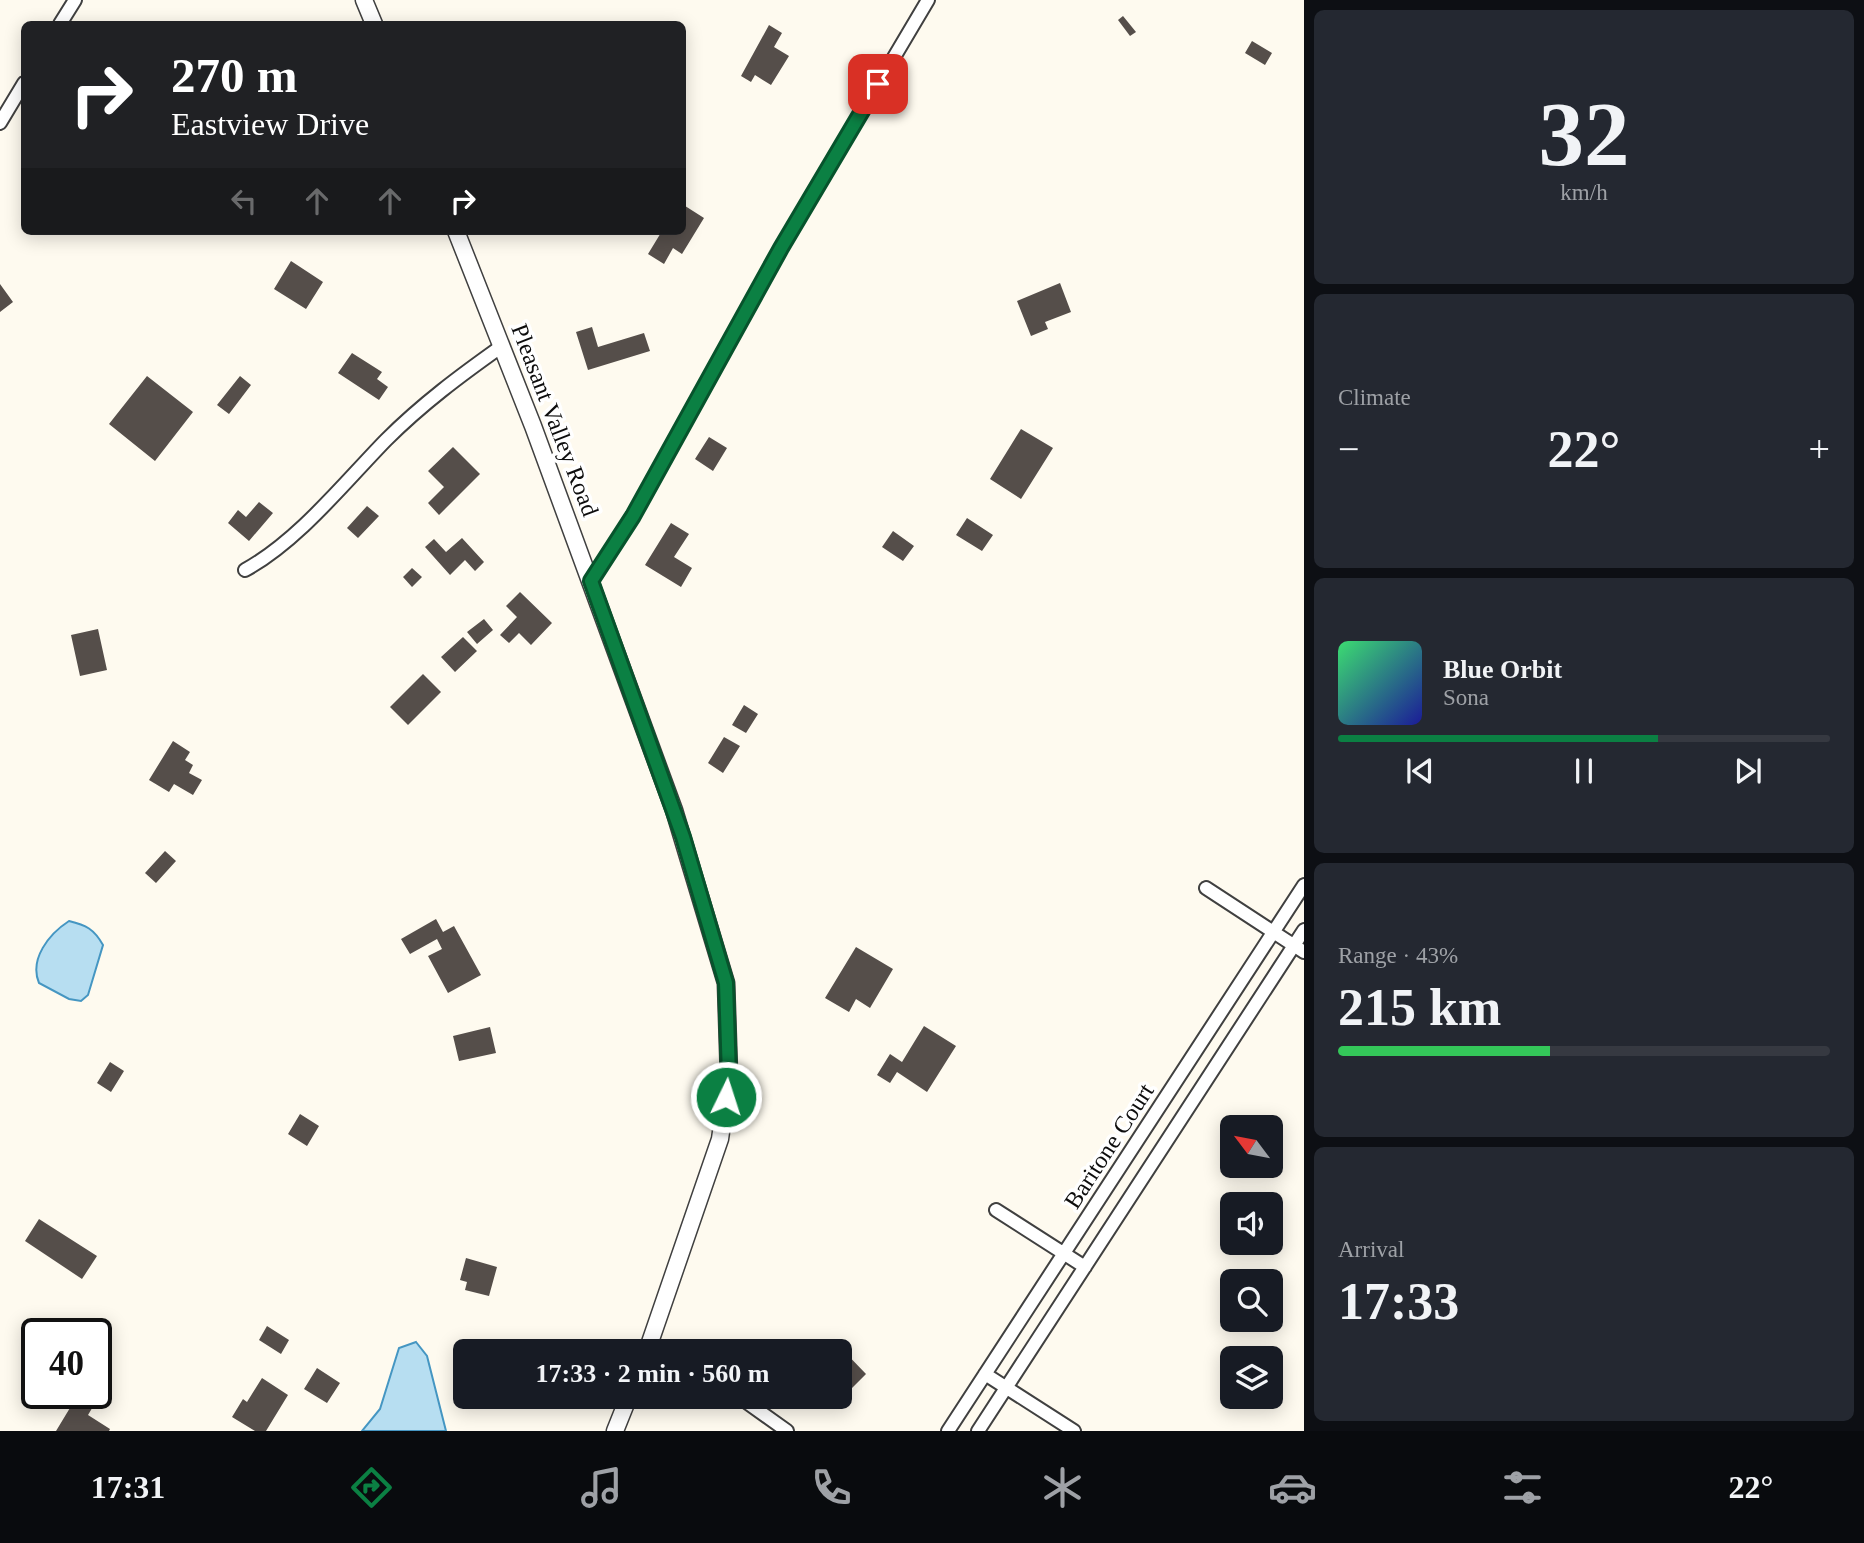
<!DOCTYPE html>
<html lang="en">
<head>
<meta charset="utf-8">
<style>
	body { margin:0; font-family:"Times New Roman",serif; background:#242831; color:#f1f3f6; height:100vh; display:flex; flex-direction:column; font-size:26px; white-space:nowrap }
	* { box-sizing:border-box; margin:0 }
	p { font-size:23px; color:#9ea1a6 }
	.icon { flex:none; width:38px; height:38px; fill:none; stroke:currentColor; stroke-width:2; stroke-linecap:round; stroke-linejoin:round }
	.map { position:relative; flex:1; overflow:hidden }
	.drawer { display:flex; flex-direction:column; gap:10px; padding:10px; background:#0d0f14; width:560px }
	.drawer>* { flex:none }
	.hud { position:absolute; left:21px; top:21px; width:665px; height:214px; border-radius:10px; box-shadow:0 4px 18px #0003; background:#202124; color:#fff; overflow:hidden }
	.needle { width:46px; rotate:302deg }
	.controls { position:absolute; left:1220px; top:1115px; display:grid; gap:14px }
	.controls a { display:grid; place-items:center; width:63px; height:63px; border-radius:10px; background:#171b24; box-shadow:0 4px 18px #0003; font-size:35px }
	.speed { position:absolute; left:21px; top:1318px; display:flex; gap:14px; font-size:35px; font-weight:700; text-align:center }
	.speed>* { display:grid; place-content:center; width:91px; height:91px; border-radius:50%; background:#171b24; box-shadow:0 4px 18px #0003; line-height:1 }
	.speed .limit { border:4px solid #111; border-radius:10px; background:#fff; color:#111 }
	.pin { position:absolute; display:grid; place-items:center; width:60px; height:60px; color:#fff; margin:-30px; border-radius:14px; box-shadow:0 4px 10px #0006 }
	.me { position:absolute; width:77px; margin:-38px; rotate:4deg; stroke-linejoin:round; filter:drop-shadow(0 0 5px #0008) }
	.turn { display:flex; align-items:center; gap:24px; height:147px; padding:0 35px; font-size:32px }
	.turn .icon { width:91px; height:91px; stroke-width:2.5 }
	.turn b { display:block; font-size:49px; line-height:60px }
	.lanes { display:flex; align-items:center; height:66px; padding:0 35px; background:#0003; justify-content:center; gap:35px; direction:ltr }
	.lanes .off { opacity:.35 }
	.big { font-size:52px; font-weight:700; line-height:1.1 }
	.drawer .widget { flex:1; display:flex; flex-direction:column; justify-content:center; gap:10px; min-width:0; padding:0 24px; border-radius:10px; background:#242831 }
	.drawer .dial { align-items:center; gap:0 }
	.dial b { font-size:91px; line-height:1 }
	.song { display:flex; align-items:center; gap:21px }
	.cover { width:84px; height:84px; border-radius:10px; background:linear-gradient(135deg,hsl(140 70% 55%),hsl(240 70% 35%)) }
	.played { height:7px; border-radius:4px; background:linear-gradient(90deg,#0b8043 65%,#363941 65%) }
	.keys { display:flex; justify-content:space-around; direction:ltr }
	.heat { display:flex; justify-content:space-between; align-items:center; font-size:38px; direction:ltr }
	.charge { height:10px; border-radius:5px; background:linear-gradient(90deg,#34c759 43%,#363941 0) }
	.trip { position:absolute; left:453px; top:1339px; width:399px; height:70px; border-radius:10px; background:#171b24; box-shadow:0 4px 18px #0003; font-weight:700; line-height:70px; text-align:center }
	.menu { display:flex; height:112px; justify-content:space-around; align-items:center; background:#090b0e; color:#9ea1a6 }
	.menu .icon { width:49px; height:49px }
	.menu .current { color:#0b8043 }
	.menu b { font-size:32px; color:#f1f3f6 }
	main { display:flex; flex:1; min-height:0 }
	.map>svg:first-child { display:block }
	.water { fill:#b7def1; stroke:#4596c2; stroke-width:2 }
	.building { fill:#554e4a }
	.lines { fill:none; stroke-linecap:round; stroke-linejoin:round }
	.minor-casing { stroke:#404040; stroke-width:16 }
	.tertiary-casing { stroke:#404040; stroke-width:19 }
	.minor { stroke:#fff; stroke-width:12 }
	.tertiary { stroke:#fff; stroke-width:16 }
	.route-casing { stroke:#07532c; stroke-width:18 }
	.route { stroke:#0b8043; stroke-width:12 }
	.labels { text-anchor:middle; stroke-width:7; stroke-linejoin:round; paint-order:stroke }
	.street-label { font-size:24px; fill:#0d0d0d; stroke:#fff }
</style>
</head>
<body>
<main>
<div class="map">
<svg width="1304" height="1431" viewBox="0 0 1304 1431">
	<rect width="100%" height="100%" fill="#fefaef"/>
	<!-- water -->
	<path class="water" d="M69 921C86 925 94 929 103 945L88 995 81 1001 69 999 39 983C29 959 49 934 69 921Z
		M416 1342 427 1356 446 1431H362L380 1409 399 1348Z"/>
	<!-- building -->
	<path class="building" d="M1123 16 1136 32 1130 36 1118 20Z
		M769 25 782 33 774 47 789 56 771 85 755 75 751 82 741 76Z
		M1252 41 1272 53 1265 65 1245 53Z
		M682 204 704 218 682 254 673 248 664 264 648 254 662 231H682Z
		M291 261 323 282 306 309 274 289Z
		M1060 283 1071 312 1045 322 1048 329 1031 336 1017 301Z
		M0 284 13 302 0 312Z
		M592 327 598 347 644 333 650 351 588 370 576 332Z
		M352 353 382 372 377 379 388 387 379 400 338 373Z
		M147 376 193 412 155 461 109 424Z
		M240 376 251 385 229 414 217 405Z
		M1021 429 1053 448 1021 499 990 479Z
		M709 437 727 448 713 471 695 459Z
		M453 447 480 474 439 515 428 503 444 487 428 471Z
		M259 502 273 513 249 541 228 523 238 510 246 517Z
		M367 506 379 516 358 538 347 528Z
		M967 518 993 535 982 551 956 535Z
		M671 523 689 534 674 557 692 568 681 587 645 565Z
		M893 531 914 546 903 561 882 547Z
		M462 538 484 562 475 571 465 560 450 575 425 547 434 539 446 552Z
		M412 568 422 577 412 587 403 577Z
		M520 592 552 623 531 645 519 633 509 643 500 635 517 617 506 606Z
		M484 619 493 630 477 644 467 632Z
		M98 629 107 670 80 676 71 635Z
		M463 637 477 651 455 672 441 657Z
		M423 674 441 692 408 725 390 707Z
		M744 705 758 714 746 733 732 725Z
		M724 737 740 746 723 773 708 763Z
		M173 741 190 752 185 760 193 765 189 773 202 780 193 795 174 784 169 792 149 780Z
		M165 851 176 861 156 883 145 873Z
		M436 919 443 932 454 926 481 975 448 993 428 956 442 949 437 939 410 954 401 939Z
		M856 947 893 969 870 1008 856 999 849 1012 825 998Z
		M924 1026 956 1046 927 1092 897 1072 890 1083 877 1075 890 1054 902 1062Z
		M490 1027 496 1053 459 1061 453 1036Z
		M110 1062 124 1071 111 1092 97 1083Z
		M300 1114 319 1126 307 1146 288 1134Z
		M39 1219 97 1256 82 1279 25 1241Z
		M466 1258 497 1267 489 1296 465 1290 467 1282 460 1280Z
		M267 1326 289 1340 281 1354 259 1340Z
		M838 1345 866 1374 852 1388 840 1376V1351H833Z
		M317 1368 340 1383 327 1403 304 1389Z
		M262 1378 288 1395 266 1431H255L232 1417 243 1399 247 1402Z
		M96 1383 104 1388 88 1415 110 1429 109 1431H56L79 1393H96Z"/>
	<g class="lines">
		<!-- minor casing -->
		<g class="minor-casing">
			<path id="minor" d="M60 24 75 0
				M0 123 24 83
				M245 570C298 541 344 483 386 440 422 404 461 375 502 346
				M591 581 633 516 781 248 928 0
				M1206 888 1304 952
				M996 1210 1085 1267
				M985 1374 1074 1431
				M738 1396 787 1431
				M948 1431 1304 885
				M978 1431 1304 930"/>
		</g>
		<!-- tertiary casing -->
		<g class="tertiary-casing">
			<path id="tertiary" d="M364 0 374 24
				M456 231 533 426 674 810 726 983 729 1076 720 1139 647 1351
				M615 1431 629 1396"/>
		</g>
		<!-- minor -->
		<use href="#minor" class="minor"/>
		<!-- tertiary -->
		<use href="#tertiary" class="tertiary"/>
	</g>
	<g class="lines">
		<!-- route casing -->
		<g class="route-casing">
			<path id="route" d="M726 1097 729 1076 726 983 683 837 591 581 633 516 781 248 878 84"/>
		</g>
		<!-- route -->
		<use href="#route" class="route"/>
	</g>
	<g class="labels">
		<!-- street labels -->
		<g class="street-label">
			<text transform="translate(555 420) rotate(69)" y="8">Pleasant Valley Road</text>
			<text transform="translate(1109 1146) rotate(-57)" y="8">Baritone Court</text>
		</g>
	</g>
</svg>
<div class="controls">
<a><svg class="needle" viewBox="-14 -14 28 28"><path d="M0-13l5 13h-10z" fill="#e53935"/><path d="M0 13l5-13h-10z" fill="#9ea1a6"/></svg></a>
<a><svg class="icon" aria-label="sound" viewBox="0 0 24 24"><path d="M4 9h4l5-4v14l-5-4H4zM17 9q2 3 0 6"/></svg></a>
<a><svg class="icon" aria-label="search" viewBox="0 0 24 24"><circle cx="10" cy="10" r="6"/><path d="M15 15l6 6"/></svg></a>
<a><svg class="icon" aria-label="layers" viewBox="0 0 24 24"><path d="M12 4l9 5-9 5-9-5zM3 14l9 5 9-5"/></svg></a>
</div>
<div class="speed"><div class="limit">40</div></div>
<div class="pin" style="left:878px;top:84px;background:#d93025"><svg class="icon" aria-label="arrive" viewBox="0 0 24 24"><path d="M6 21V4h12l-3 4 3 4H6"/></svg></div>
<svg class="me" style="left:726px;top:1097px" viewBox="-20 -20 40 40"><circle r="17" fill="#0b8043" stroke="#fff" stroke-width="3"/><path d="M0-11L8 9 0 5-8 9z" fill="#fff"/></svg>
<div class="trip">17:33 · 2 min · 560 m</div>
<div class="hud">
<div class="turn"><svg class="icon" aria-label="right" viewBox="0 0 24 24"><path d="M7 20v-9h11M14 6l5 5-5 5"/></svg><div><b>270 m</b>Eastview Drive</div></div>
<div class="lanes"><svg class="icon off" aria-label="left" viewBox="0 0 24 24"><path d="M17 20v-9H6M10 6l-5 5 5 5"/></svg><svg class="icon off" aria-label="ahead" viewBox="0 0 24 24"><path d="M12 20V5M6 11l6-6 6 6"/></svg><svg class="icon off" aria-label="ahead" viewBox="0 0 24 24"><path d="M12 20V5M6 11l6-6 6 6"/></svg><svg class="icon" aria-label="right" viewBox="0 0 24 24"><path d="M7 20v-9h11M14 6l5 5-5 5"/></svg></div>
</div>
</div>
<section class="drawer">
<div class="widget dial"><b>32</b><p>km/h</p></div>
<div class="widget"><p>Climate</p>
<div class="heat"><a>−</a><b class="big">22°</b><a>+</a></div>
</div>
<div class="widget">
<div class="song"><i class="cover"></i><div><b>Blue Orbit</b><p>Sona</p></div></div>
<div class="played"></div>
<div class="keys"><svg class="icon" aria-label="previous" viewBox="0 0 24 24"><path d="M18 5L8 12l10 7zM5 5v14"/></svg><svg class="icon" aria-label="pause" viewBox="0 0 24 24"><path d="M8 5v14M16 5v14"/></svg><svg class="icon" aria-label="next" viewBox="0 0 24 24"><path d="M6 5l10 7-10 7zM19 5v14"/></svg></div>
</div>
<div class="widget"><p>Range · 43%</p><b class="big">215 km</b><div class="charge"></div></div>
<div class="widget"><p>Arrival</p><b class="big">17:33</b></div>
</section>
</main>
<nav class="menu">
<b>17:31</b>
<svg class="icon current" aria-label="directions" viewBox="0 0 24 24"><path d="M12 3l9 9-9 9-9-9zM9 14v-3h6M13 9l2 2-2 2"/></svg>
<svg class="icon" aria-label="music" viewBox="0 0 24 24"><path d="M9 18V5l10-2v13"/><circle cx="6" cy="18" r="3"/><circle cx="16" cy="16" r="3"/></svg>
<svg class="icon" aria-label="phone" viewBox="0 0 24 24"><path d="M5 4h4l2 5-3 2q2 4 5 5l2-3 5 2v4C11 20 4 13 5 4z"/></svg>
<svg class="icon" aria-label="climate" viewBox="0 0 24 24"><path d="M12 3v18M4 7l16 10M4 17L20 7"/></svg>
<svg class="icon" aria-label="car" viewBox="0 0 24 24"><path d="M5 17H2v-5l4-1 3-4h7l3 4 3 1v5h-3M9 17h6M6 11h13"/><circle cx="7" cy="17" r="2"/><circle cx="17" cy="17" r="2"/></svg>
<svg class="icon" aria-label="filters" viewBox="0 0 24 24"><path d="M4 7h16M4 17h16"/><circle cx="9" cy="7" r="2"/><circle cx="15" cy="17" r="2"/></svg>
<b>22°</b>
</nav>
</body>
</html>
